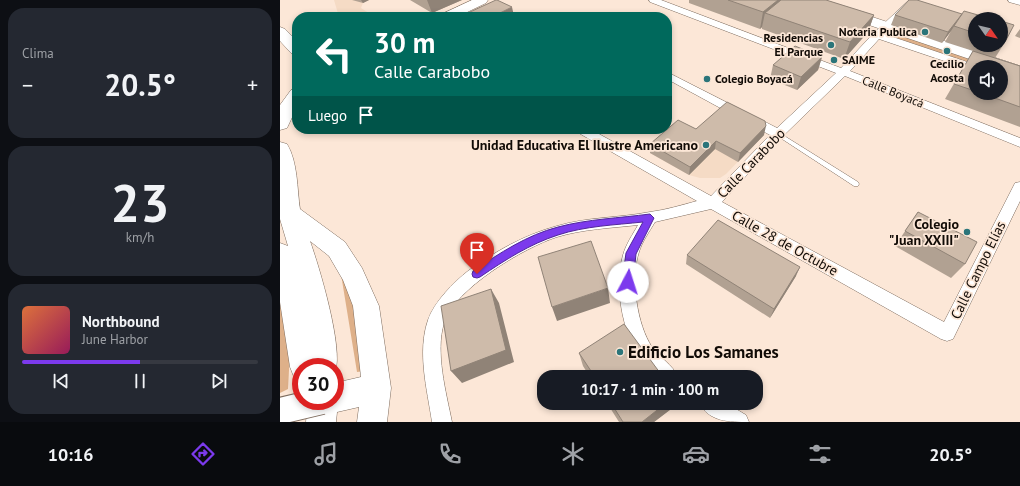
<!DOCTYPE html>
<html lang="es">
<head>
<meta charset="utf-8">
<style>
	body { margin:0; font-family:"PT Sans",sans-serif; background:#242831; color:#f1f3f6; height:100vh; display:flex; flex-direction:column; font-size:15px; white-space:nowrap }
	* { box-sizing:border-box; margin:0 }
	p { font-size:13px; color:#9ea1a6 }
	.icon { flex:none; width:22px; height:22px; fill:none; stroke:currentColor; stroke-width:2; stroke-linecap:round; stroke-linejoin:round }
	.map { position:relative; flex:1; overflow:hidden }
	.drawer { display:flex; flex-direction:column; gap:8px; padding:8px; background:#0d0f14; width:280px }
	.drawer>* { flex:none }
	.banner { position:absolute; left:12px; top:12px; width:380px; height:122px; border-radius:16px; box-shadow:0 2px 6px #0003; background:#00695c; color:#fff; overflow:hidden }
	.needle { width:26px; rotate:124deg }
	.controls { position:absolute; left:688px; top:12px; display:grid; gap:8px }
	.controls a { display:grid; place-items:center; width:40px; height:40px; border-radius:50%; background:#171b24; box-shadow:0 2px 6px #0003; font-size:20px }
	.speed { position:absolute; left:12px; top:358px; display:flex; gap:8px; font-size:20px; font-weight:700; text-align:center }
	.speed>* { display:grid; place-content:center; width:52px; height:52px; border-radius:50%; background:#171b24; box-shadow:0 2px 6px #0003; line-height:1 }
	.speed .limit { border:6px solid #d22; background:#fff; color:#111 }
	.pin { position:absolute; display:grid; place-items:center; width:34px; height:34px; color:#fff; margin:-41px -17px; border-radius:50% 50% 50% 0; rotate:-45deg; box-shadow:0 0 4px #0007 }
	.pin .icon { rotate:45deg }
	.me { position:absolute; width:44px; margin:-22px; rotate:5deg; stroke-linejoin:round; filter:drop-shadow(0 0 3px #0008) }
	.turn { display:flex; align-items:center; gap:14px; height:84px; padding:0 16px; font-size:18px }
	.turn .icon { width:52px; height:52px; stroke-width:2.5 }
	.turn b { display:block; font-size:28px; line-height:34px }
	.then { display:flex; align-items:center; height:38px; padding:0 16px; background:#0003; gap:8px; font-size:15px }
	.big { font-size:30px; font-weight:700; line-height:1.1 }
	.drawer .tile { flex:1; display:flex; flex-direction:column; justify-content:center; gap:6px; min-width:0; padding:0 14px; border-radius:16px; background:#242831 }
	.drawer .dial { align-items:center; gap:0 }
	.dial b { font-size:52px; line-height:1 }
	.song { display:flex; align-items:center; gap:12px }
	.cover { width:48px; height:48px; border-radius:6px; background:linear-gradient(135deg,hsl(20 70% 55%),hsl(330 70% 35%)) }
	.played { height:4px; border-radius:2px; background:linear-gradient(90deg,#7c3aed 50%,#363941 50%) }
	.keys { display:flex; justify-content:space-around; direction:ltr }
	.heat { display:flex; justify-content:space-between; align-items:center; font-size:22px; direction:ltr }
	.trip { position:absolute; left:257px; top:370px; width:226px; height:40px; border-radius:16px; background:#171b24; box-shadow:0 2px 6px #0003; font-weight:700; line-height:40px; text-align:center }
	.menu { display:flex; height:64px; justify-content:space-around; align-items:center; background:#090b0e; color:#9ea1a6 }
	.menu .icon { width:28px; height:28px }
	.menu .on { color:#7c3aed }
	.menu b { font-size:18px; color:#f1f3f6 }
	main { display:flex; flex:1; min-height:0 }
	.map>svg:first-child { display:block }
	.built { fill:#f5dbc5 }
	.green { fill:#deb089 }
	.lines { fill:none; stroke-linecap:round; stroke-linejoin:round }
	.lane-casing { stroke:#7f6d5f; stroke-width:1 }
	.street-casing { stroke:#7f6d5f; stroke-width:1 }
	.secondary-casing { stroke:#7f6d5f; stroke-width:1 }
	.primary-casing { stroke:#7f6d5f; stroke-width:1 }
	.lane { fill:#fff; fill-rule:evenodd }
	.street { fill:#fff; fill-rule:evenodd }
	.secondary { fill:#fff; fill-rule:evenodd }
	.primary { fill:#fff; fill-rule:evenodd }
	.primary-bridge-casing { stroke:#7f6d5f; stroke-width:28; stroke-linecap:butt }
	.primary-bridge { stroke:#fff; stroke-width:26 }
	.wall { fill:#b1a192; fill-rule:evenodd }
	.shaded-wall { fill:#908377 }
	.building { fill:#cebbaa; stroke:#908377 }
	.route { fill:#7c3aed; stroke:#51269a }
	.poi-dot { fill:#2b757a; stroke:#fce7d7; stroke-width:1.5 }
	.labels { text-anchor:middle; stroke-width:3.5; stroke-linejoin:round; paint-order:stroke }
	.far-poi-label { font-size:12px; font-weight:bold; fill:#110b06; stroke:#fce7d7; text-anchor:end }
	.far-street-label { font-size:12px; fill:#110b06; stroke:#fce7d7 }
	.poi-label { font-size:14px; font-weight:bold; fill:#110b06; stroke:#fce7d7; text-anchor:end }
	.street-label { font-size:14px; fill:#110b06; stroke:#fce7d7 }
	.near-poi-label { font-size:17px; font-weight:bold; fill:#110b06; stroke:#fce7d7; text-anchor:start }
</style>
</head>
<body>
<main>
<section class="drawer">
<div class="tile"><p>Clima</p>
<div class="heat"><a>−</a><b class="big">20.5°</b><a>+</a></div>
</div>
<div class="tile dial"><b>23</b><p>km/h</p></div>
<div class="tile">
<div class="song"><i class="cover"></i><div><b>Northbound</b><p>June Harbor</p></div></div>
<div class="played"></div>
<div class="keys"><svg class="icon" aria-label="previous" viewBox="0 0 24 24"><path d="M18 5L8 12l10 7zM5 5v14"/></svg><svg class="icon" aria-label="pause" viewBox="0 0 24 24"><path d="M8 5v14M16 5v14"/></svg><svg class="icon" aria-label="next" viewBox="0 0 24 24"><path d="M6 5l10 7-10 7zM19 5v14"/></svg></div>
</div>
</section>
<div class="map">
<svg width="740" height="422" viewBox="0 0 740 422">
	<rect width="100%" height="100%" fill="#fce7d7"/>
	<!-- built -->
	<path class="built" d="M54 0H89L83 3 81 8 95 17H59Z
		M483 130 484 135 446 174 440 178H420L409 175 370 153 415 138Z"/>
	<!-- green -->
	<path class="green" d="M611 30 721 67H702L607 35Z
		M0 251 12 313 8 389 0 393Z
		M59 262 77 293 85 371 77 372Z"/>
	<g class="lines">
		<!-- lane casing -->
		<g class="lane-casing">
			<path id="lane" d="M498 132 578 182 579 184 578 186H574L496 135 495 134Z"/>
		</g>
		<!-- street casing -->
		<g class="street-casing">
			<path id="street" d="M369 0H381L561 68 591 36 584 32 586 30 589 29 596 31 629 0H638L604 34 699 66 700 67H695V71L691 70 599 39 570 71 740 138V147L565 76 502 137 442 202 664 322 733 187 735 183 740 182V201L673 339 667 341 661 339 431 209 375 222C369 232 362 242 359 252 350 278 357 325 372 347 380 358 393 365 398 377H376C370 371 364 365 360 359 342 330 334 287 343 255 346 244 353 234 358 225 332 228 303 229 277 237 245 247 174 289 164 323 155 352 166 392 172 422H152C147 389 137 352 148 320 154 302 174 282 188 271 216 251 244 235 277 226 307 217 339 218 370 212 386 210 402 205 417 201L297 132 295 129H310L431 196 490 135 387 79V72L497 128 556 73 370 2Z
				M728 0H740V5L729 2Z
				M420 403H446L466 415 469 422C450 422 428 422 420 403Z"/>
		</g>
		<!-- secondary casing -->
		<g class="secondary-casing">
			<path id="secondary" d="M192 0H208L206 3 177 17H160L162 14Z
				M522 0H541L740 66V76L721 70V67H713L524 3Z"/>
		</g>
		<!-- primary casing -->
		<g class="primary-casing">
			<path id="primary" d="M0 27 5 29 17 41V55L11 53 0 41Z
				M17 89V107L7 128 0 130V105L11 90Z
				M0 142 7 144C18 162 17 189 20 209L65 242 82 268 99 306 111 388 107 422H77L79 407 57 412 56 422H26L28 401H55V383L81 377 73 306 63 280 49 256 30 241C39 266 64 349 55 372V367H21V380L14 377 10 367 0 302V243L8 246 0 219Z"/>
		</g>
		<!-- lane -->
		<use href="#lane" class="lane"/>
		<!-- street -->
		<use href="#street" class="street"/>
		<!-- secondary -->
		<use href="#secondary" class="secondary"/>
		<!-- primary -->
		<use href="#primary" class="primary"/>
		<!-- primary-bridge casing -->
		<g class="primary-bridge-casing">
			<path id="primary-bridge" d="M0 411 42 401"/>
		</g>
		<!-- primary-bridge -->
		<use href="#primary-bridge" class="primary-bridge"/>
	</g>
	<!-- wall -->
	<path class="wall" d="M72 0H89L83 3Z
		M130 0H182L152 13Z
		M409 0H546L594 15 588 32 564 59 482 29V27L480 29 409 3Z
		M615 15 695 19V45H721V21L725 42 715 58 665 42 671 31 662 43 611 25Z
		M740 29V38L735 36Z
		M693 51 740 66V127L665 99ZM695 67 721 93H695Z
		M542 57 538 70 517 90 490 79 493 65Z
		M416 129 484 135 458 162 435 149 409 175 370 153V144Z
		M638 212 685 264 671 278 615 246Z
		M407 255 516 276 490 318 406 264Z
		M299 353 383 377H310L303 366Z
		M327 403H395V406L374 422H339Z"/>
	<!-- shaded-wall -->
	<path class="shaded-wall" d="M81 0H89L83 3Z
		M147 0H182L152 13Z
		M498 0H509L485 13 482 27 480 29 483 12Z
		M232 7 234 16 231 17H212Z
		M682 14 671 31 662 43 668 32Z
		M594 15 588 32 564 59 570 42Z
		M542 57 538 70 517 90 521 77Z
		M486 126 484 135 458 162 460 153Z
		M436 141 435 149 409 175 410 167Z
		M520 267 516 276 490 318 494 309Z
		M328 288 330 303 277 321 272 307Z
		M211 289 219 303 234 362 182 383 171 371Z
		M386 403H395V406L374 422H362Z"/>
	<!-- building -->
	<path class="building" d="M216 0H217L232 7 212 17H179Z
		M448 0H498L483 12Z
		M501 0H546L594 15 570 42 485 13Z
		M629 0H637L682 14 668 32 615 15Z
		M684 11 712 19H695V33L674 26Z
		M721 21 734 25 725 42 721 41Z
		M515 46 542 57 521 77 493 65Z
		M693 51 740 66V107L701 93H721V67H695V91L674 84Z
		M447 102 485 121 486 126 460 153 436 141 410 167 370 144 398 120 416 129Z
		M638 212 697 242 685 264 625 231Z
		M438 220 520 267 494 309 407 255Z
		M311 241 328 288 272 307 258 257Z
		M211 289 226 350 171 371 161 306Z
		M344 324 383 377H315L299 353Z
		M331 403H386L362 422H343Z"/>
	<!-- route -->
	<path class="route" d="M370 214 374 218 356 254 353 282 351 286 348 287 344 286 342 282 346 253 363 222C335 225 305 226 278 235 250 244 225 260 200 277L197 278 193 277 192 274 193 271C220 253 247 235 278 227 308 219 340 218 370 214Z"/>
	<!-- markers -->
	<g class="poi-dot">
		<circle cx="645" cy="32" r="4"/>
		<circle cx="551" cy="45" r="4"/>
		<circle cx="667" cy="51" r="4"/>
		<circle cx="554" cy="60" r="4"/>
		<circle cx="427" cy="79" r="4"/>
		<circle cx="426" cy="145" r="4"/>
		<circle cx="687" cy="232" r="4"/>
		<circle cx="340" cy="352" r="4"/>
	</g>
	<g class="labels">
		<!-- far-poi labels -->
		<g class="far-poi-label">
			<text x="637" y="36">Notaria Publica</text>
			<text x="543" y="42">Residencias<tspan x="543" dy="14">El Parque</tspan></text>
			<text x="562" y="64" text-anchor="start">SAIME</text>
			<text x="667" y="68" text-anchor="middle">Cecilio<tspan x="667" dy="14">Acosta</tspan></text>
			<text x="435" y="83" text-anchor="start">Colegio Boyacá</text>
		</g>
		<!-- far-street labels -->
		<g class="far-street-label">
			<text transform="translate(613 92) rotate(22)" y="4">Calle Boyacá</text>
		</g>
		<!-- poi labels -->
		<g class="poi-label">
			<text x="418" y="150">Unidad Educativa El Ilustre Americano</text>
			<text x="679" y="229">Colegio<tspan x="679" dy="16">"Juan XXIII"</tspan></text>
		</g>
		<!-- street labels -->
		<g class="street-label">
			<text transform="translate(471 163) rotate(-46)" y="5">Calle Carabobo</text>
			<text transform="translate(505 243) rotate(29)" y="5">Calle 28 de Octubre</text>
			<text transform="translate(698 270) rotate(-64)" y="5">Calle Campo Elías</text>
		</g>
		<!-- near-poi labels -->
		<g class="near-poi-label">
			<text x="348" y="358">Edificio Los Samanes</text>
		</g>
	</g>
</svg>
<div class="controls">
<a><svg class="needle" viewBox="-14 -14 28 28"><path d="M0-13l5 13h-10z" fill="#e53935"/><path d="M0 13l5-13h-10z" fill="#9ea1a6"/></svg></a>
<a><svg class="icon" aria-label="sound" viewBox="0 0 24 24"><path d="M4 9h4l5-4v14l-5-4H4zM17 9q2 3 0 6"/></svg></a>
</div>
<div class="speed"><div class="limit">30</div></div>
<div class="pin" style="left:197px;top:274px;background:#d93025"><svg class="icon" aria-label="arrive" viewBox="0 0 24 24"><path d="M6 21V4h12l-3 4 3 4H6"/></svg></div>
<svg class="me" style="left:348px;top:282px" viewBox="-20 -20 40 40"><circle r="19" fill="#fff"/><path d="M0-13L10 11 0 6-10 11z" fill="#7c3aed"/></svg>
<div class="trip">10:17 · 1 min · 100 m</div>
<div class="banner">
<div class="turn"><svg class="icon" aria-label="left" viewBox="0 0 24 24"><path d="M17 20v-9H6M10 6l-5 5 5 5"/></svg><div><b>30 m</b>Calle Carabobo</div></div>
<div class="then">Luego<svg class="icon" aria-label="arrive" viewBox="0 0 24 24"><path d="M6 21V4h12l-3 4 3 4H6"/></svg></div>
</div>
</div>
</main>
<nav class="menu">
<b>10:16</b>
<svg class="icon on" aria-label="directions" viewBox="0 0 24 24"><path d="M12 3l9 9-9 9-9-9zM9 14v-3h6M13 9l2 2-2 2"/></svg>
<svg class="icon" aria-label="music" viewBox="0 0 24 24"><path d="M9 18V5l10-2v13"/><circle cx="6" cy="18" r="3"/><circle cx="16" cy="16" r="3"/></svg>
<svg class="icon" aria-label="phone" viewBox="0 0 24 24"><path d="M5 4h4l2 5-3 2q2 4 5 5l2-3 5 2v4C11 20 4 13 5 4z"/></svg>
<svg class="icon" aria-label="climate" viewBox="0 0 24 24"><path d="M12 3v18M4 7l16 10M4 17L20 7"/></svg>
<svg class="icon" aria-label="car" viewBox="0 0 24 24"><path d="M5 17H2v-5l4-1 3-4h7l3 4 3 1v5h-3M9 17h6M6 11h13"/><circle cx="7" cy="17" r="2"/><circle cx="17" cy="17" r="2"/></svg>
<svg class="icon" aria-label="filters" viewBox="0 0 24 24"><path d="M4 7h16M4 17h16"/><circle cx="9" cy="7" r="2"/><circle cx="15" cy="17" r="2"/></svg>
<b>20.5°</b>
</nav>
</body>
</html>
